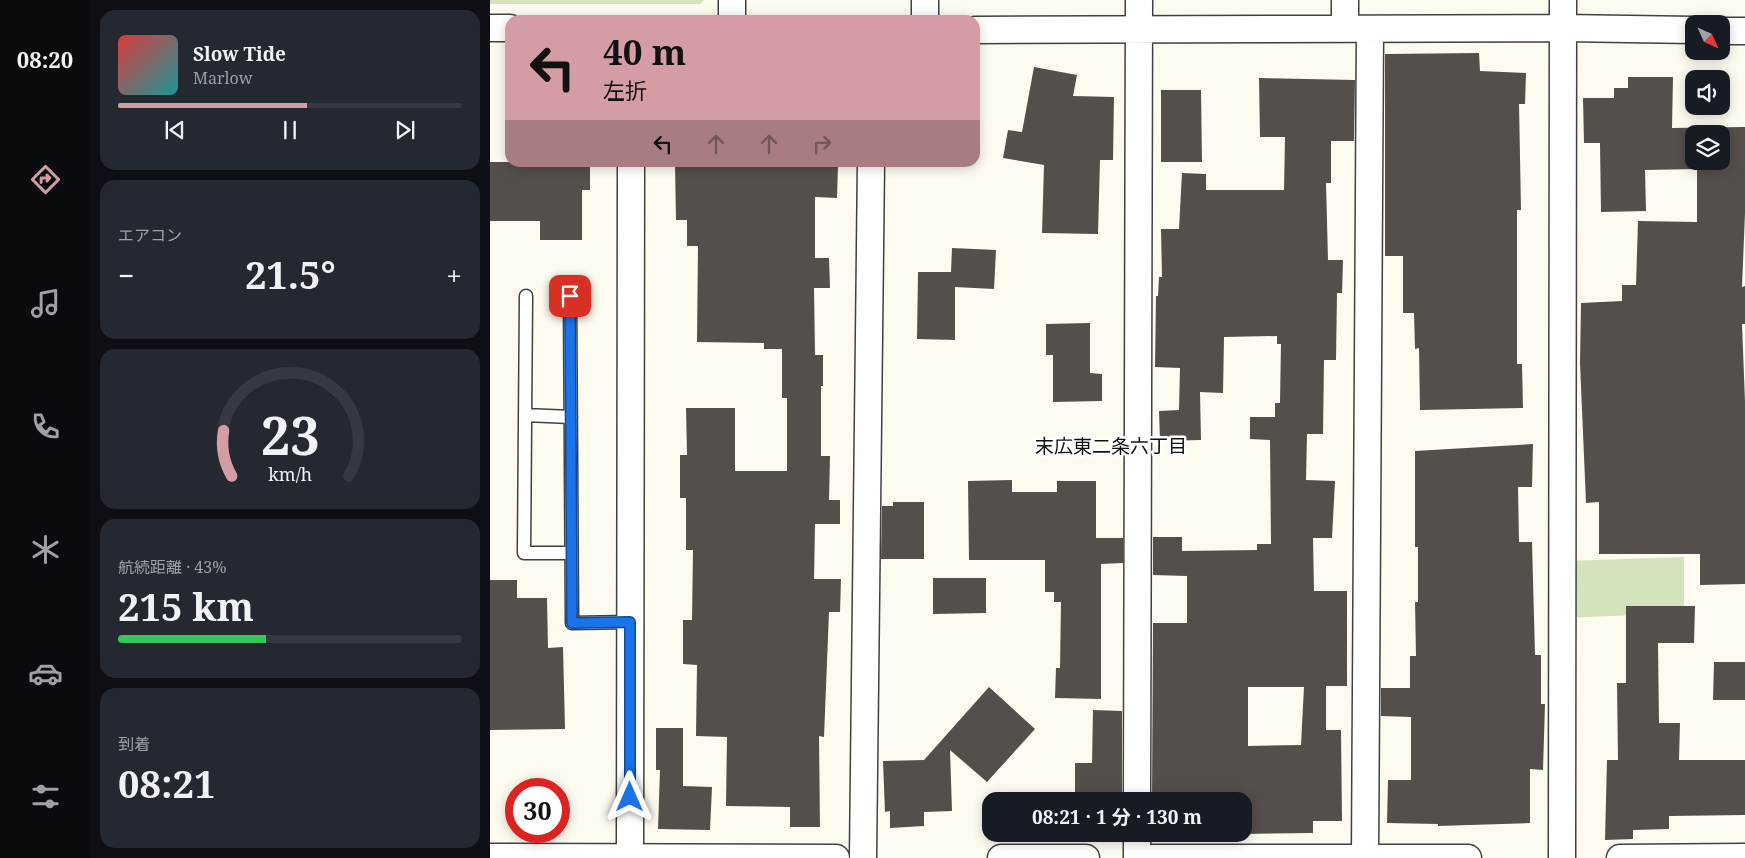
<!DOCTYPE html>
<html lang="ja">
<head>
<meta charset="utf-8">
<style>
	body { margin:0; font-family:"Noto Serif","Noto Sans JP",serif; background:#242831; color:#f1f3f6; height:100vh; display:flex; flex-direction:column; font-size:19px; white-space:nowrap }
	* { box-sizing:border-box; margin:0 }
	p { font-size:16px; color:#9ea1a6 }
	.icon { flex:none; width:28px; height:28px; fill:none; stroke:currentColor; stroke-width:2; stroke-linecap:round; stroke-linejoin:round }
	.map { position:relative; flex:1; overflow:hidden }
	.details { display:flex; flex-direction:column; gap:10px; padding:10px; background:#0d0f14; width:400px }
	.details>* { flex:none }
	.top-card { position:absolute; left:15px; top:15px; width:475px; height:152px; border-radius:15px; box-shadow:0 2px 12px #0003; background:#d39da3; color:#111; overflow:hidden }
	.needle { width:32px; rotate:135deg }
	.buttons { position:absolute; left:1195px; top:15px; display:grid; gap:10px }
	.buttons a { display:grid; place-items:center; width:45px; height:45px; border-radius:10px; background:#171b24; box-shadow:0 2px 12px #0003; font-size:25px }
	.speed { position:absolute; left:15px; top:778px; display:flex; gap:10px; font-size:25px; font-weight:700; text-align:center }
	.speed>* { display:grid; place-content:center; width:65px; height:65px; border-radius:50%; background:#171b24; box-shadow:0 2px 12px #0003; line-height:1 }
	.speed .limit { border:8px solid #d22; background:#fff; color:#111 }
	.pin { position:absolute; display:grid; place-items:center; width:42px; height:42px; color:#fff; margin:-21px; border-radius:10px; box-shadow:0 2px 8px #0006 }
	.me { position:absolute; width:55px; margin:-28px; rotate:0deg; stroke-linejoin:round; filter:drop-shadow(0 0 4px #0008) }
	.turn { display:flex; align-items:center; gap:18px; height:105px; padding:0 15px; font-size:22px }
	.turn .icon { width:65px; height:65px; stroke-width:2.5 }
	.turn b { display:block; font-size:35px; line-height:42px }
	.lanes { display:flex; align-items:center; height:48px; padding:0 15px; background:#0003; justify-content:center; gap:25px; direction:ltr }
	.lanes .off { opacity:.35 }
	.big { font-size:38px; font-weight:700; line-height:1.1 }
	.details .widget { flex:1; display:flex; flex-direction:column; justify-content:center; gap:8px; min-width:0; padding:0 18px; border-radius:15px; background:#242831 }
	.details .dial { align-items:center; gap:0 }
	.dial svg { height:130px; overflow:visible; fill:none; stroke:#363941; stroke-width:7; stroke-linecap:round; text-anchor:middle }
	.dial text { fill:#f1f3f6; stroke:none }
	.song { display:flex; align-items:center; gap:15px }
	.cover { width:60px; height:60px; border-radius:8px; background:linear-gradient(135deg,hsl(0 70% 55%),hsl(180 70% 35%)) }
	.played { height:5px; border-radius:2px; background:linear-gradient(90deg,#d39da3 55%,#363941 55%) }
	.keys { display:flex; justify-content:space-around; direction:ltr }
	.heat { display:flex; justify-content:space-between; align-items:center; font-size:28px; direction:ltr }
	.charge { height:8px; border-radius:4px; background:linear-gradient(90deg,#34c759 43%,#363941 0) }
	.trip { position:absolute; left:492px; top:792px; width:270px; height:50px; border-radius:15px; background:#171b24; box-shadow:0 2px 12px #0003; font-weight:700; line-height:50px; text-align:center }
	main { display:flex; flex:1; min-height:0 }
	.dock { display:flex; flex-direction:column; width:90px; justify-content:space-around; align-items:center; background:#090b0e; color:#9ea1a6 }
	.dock .icon { width:35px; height:35px }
	.dock .selected { color:#d39da3 }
	.dock b { font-size:22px; color:#f1f3f6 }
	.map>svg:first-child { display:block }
	.green { fill:#d3e4bd }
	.building { fill:#554f4b; fill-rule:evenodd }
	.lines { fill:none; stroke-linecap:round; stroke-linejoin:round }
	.lane-casing { stroke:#414141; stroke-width:15 }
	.street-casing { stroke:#414141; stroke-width:29 }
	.lane { stroke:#fff; stroke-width:12 }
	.street { stroke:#fff; stroke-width:26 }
	.route-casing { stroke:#114b97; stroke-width:12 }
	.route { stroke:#1a73e8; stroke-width:9 }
	.labels { text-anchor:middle; stroke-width:5; stroke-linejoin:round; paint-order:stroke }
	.neighbourhood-label { font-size:19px; fill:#0e0e0e; stroke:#fff }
</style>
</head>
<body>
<main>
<nav class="dock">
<b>08:20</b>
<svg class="icon selected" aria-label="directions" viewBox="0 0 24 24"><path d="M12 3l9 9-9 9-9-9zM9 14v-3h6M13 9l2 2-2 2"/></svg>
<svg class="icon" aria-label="music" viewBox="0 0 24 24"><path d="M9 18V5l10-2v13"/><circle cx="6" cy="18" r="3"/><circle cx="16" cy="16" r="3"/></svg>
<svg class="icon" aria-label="phone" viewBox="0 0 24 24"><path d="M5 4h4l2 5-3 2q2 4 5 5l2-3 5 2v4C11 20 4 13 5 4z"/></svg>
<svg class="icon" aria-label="climate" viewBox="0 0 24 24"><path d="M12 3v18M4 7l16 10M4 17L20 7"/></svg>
<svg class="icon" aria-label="car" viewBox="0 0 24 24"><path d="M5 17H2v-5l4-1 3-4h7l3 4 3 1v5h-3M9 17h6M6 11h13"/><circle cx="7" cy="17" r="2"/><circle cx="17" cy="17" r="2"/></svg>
<svg class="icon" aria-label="filters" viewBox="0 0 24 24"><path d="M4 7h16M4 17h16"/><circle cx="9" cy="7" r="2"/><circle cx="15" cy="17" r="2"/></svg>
</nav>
<section class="details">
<div class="widget">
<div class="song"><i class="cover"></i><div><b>Slow Tide</b><p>Marlow</p></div></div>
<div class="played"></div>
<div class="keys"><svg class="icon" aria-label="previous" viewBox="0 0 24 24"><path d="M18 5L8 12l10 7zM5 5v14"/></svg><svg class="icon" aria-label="pause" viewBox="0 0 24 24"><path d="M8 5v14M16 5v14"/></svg><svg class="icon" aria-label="next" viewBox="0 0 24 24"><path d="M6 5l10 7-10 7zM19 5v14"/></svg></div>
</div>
<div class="widget"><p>エアコン</p>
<div class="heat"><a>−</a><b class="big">21.5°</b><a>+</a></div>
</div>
<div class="widget dial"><svg viewBox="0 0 100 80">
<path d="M14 69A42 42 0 1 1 86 69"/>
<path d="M14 69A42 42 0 0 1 9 41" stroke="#d39da3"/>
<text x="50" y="56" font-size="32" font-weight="700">23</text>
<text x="50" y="72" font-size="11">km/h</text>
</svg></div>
<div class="widget"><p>航続距離 · 43%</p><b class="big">215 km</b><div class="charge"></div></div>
<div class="widget"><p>到着</p><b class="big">08:21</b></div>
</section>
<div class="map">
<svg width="1255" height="858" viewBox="0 0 1255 858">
	<rect width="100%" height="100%" fill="#fdfaf0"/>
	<!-- green -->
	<path class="green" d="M0 0H214L210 4H0Z
		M1194 557V613L1072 618 1075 561Z"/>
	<!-- building -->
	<path class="building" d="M989 53 990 71 1036 73 1035 104H1029L1031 210H1027V364H1032L1033 408 930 410 929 348 925 349 924 313H913V256H895V54Z
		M544 67 587 75 583 96 624 97 623 160H610L608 234 552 233 554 165 513 158 518 130 532 132Z
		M1138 77H1183L1182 128 1255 127V213L1252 287 1255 286V324H1252L1255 402V584L1210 585V554H1109V502L1096 503 1090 363 1091 303 1132 301V285H1146L1148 221 1207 222V169L1155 170 1156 211 1111 212 1110 143H1094L1093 98H1124V88H1138ZM1204 134H1231V161H1204Z
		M769 78 865 80 864 141H841V183H836L838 260H853L852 293H847L846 360H834L833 434H817L816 480 845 481 842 538H823L824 591H857V686H836V730H851L852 821H823V833L754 834V801H662L663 623H697V576L663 575V537H692V551L767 550V544H781L780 440 760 439V417H785V403H790L791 344H787V336L734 337 733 393 710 392 711 440 670 441 669 411 689 410 690 368 665 367 666 296H668L669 277H672L671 229H689L692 173 716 174V190H794L795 137H770ZM758 687H814L811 745 758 746Z
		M671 90H711L712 162H671Z
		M0 162H100V190H92V240H50V221H0Z
		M320 162 348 165 347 198 325 197V258H339L340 288H324L325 355H333V386H331V456H340L339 500H350V524H325L324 579H351L350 612H339L334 737 329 736 330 827H300V807L236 806 237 737 206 736 207 665 193 664V620H202L203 550H196V498H190V455H197L196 408H245V471H297V398H292V349H274V343L207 342 208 246H197V220H186L185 164Z
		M462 248 506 250 504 289 465 287V340L427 339 428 272H461Z
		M600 323V373L612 374V401L563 402V355H556V324Z
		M1043 444 1042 487H1028L1029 542H1042L1045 655H1051V704H1055L1053 770 1040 769V823L948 826V824L897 823 898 780H921V717L891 716V688H920V656H926L925 602H928V547H925V451Z
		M522 480V492H567V481H606V538H633V563L611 564V699L565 698 566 668H570L571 602H564V592H555V560H479L478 481Z
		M403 502H434V559H391L392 506H403Z
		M443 578H496V613L443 614Z
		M0 580H27V598H57L58 648 73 647 75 729 0 730Z
		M1136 606H1205L1204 643H1168L1169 723H1190L1189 760H1255V815L1179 816V829L1143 830V839L1115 840 1117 760H1128L1127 683H1136Z
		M1224 662H1255V700H1223Z
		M499 687 545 729 497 782 460 750 462 811 434 812V826L400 828V811L395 812 393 761 434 760Z
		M603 710 632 711V801H585V763H602Z
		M166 728H193V786L222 787 220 830 168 829 170 770H166Z"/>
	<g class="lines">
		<!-- lane casing -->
		<g class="lane-casing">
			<path id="lane" d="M36 296 34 553H81
				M80 296 82 623 140 622
				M35 415 81 417"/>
		</g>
		<!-- street casing -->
		<g class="street-casing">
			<path id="street" d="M242 0V20
				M435 20V0
				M0 28H20
				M855 29V0
				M485 30 1073 28 1204 30
				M1231 31H1255
				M647 801 649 0
				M140 856 141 162
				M0 857 346 858
				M875 857 880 30
				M373 858 381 162
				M511 858H596
				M647 858V834
				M662 858H978
				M1072 858 1073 0
				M1130 858 1255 857"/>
		</g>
		<!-- lane -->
		<use href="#lane" class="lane"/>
		<!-- street -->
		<use href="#street" class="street"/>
	</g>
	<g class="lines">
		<!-- route casing -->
		<g class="route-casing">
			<path id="route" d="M80 296 82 623 140 622V797"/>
		</g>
		<!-- route -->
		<use href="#route" class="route"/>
	</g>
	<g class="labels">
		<!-- neighbourhood labels -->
		<g class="neighbourhood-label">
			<text x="621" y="453">末広東二条六丁目</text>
		</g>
	</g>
</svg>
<div class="buttons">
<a><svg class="needle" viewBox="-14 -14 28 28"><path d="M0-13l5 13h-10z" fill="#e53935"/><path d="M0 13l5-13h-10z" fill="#9ea1a6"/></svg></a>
<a><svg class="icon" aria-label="sound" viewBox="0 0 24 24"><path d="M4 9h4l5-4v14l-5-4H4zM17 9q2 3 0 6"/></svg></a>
<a><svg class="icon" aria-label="layers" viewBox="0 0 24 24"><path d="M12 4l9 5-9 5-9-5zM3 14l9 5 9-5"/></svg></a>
</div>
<div class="speed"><div class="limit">30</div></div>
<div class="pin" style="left:80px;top:296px;background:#d93025"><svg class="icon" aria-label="arrive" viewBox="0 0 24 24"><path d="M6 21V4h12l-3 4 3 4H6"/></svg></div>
<svg class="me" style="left:140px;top:797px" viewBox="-20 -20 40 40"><path d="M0-17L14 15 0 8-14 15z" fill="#1a73e8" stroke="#fff" stroke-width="4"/></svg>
<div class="trip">08:21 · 1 分 · 130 m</div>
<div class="top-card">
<div class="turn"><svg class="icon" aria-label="left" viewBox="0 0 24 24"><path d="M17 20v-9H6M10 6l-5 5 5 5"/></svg><div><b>40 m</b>左折</div></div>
<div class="lanes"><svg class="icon" aria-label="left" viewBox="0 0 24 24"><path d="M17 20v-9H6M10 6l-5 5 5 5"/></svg><svg class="icon off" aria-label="ahead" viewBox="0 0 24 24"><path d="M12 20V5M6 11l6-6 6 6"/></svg><svg class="icon off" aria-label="ahead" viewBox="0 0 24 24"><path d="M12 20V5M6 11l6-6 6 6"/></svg><svg class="icon off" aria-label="right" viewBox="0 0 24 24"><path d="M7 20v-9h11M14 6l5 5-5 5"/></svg></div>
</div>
</div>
</main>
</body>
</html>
